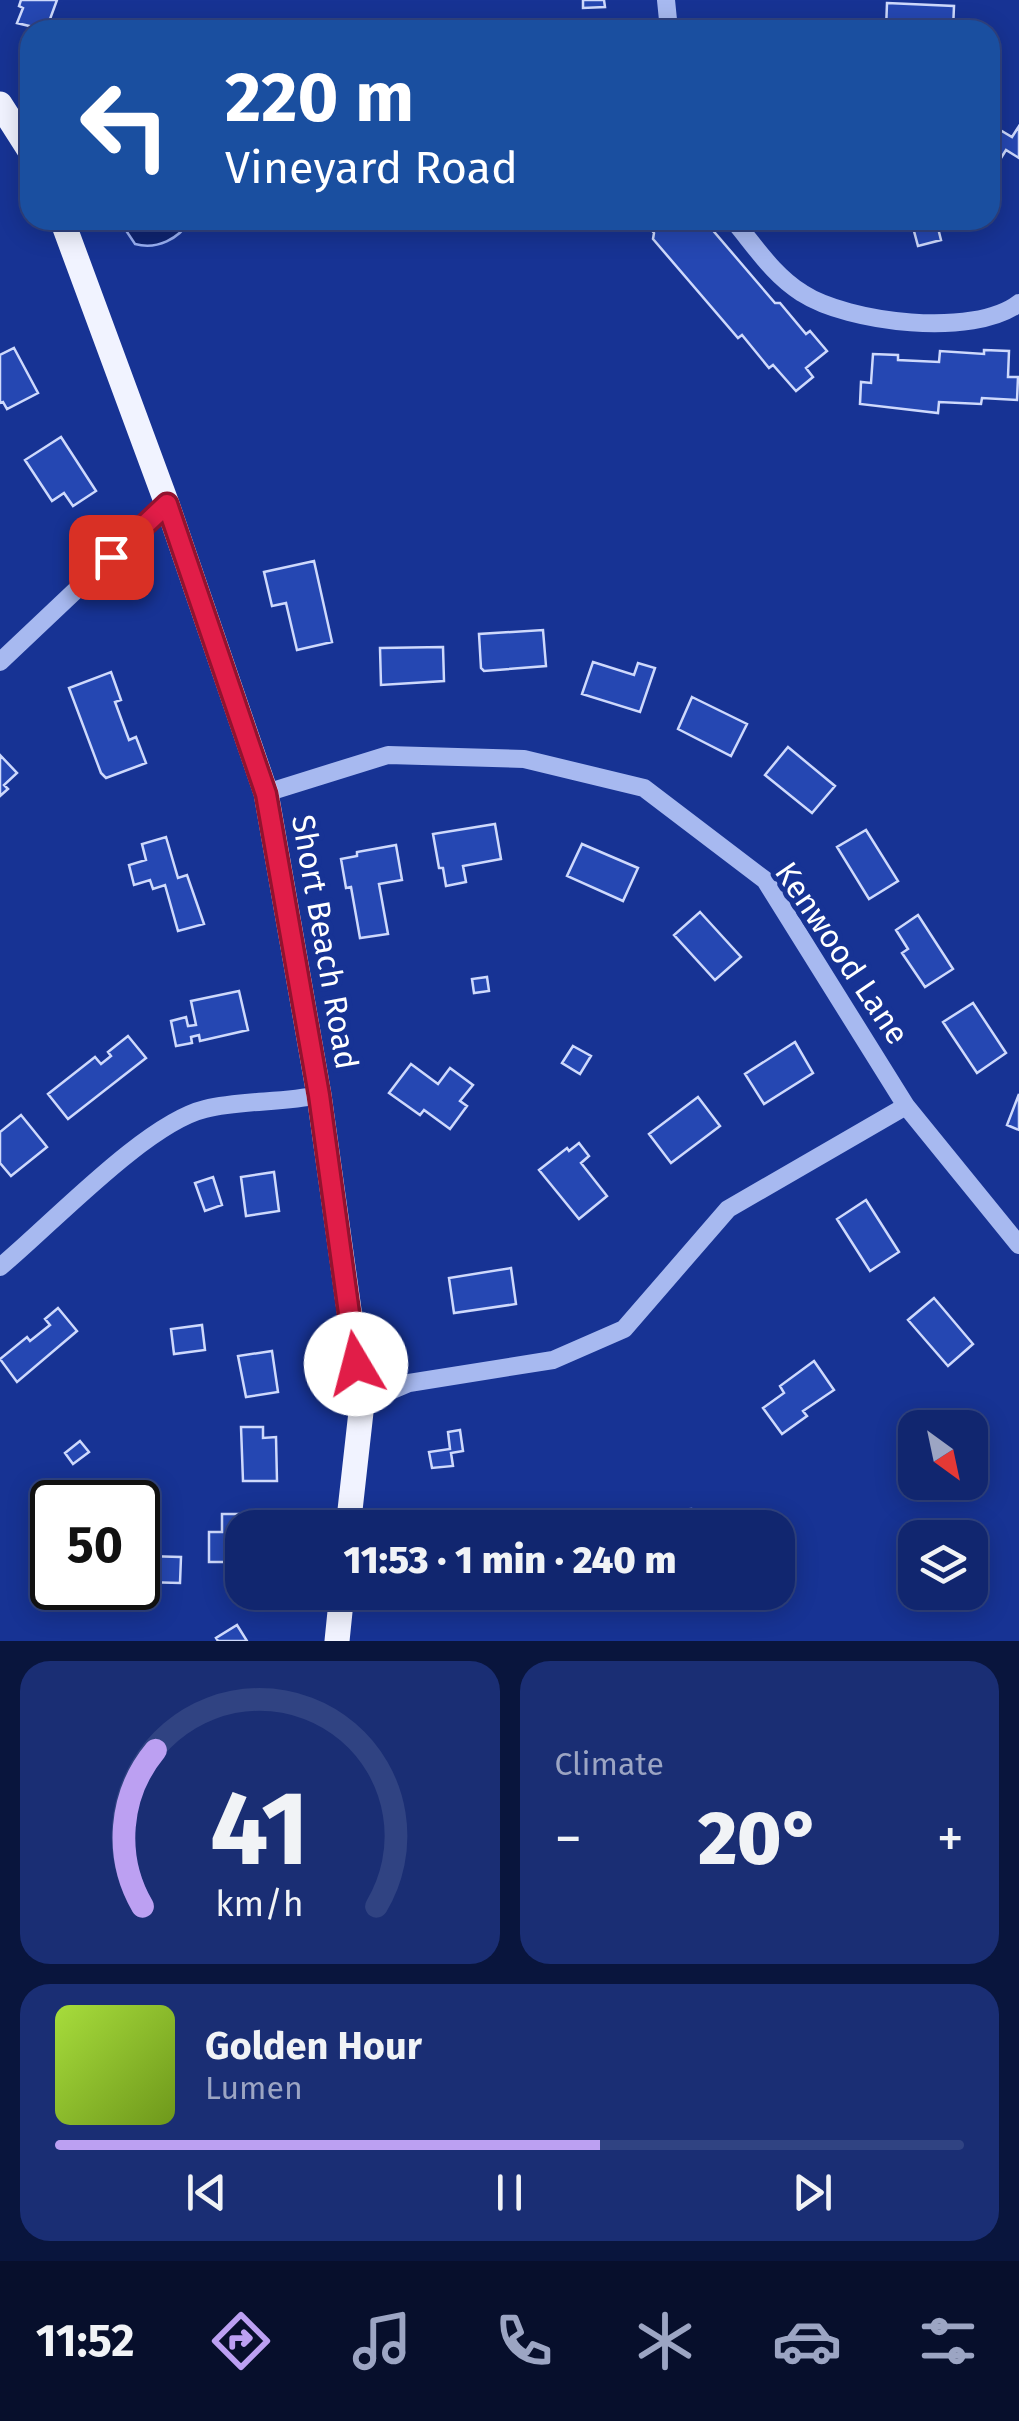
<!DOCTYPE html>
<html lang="en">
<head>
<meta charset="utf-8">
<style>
	body { margin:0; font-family:"Fira Sans",sans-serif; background:#1a2e74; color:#f1f3f6; height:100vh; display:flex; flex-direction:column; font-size:38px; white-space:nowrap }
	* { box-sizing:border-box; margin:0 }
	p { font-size:32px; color:#9ca5c3 }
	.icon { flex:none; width:55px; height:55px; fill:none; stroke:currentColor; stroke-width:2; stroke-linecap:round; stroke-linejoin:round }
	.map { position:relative; height:1641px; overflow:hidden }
	.drawer { display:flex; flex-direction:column; gap:20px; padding:20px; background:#09153d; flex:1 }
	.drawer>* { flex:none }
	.top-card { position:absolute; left:20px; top:20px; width:980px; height:210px; border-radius:30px; box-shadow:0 5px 25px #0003,0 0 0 2px #304382; background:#1a4fa0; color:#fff; overflow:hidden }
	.needle { width:65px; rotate:147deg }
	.tools { position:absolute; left:898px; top:1410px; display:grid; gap:20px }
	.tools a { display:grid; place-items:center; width:90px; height:90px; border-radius:20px; background:#11266f; box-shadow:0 5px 25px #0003,0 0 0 2px #304382; font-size:50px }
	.speed { position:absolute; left:30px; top:1480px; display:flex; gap:20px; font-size:50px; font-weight:700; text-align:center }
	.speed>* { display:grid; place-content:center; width:130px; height:130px; border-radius:50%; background:#11266f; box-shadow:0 5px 25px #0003,0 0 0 2px #304382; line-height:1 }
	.speed .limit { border:5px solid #111; border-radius:15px; background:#fff; color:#111 }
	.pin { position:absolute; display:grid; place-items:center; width:85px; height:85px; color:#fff; margin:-42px; border-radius:20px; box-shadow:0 5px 15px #0006 }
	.me { position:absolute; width:110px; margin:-55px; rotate:352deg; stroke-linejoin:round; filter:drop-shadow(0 0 8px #0008) }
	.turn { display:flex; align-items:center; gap:35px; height:210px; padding:0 40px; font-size:45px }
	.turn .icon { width:130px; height:130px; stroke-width:2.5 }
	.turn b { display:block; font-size:70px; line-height:85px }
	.big { font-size:75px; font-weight:800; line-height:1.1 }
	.drawer .widget { flex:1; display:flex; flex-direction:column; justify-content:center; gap:15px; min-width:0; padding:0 35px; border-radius:30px; background:#1a2e74 }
	.drawer .dial { align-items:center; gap:0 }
	.dial svg { height:260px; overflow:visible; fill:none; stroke:#304382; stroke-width:7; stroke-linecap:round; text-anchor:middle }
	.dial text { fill:#f1f3f6; stroke:none }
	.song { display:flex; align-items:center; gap:30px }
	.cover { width:120px; height:120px; border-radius:15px; background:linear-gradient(135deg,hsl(80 70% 55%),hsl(80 70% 35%)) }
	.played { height:10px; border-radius:5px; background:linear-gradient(90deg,#bca0f2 60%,#304382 60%) }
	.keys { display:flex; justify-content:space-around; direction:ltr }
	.heat { display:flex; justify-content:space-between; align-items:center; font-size:55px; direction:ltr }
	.drawer .tiles { flex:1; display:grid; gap:20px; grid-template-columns:1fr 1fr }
	.widget:last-child { grid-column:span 2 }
	.trip { position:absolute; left:225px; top:1510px; width:570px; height:100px; border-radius:30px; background:#11266f; box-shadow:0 5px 25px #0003,0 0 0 2px #304382; font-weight:800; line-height:100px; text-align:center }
	.dock { display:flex; height:160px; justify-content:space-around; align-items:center; background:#070f2c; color:#9ca5c3 }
	.dock .icon { width:70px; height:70px }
	.dock .active { color:#bca0f2 }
	.dock b { font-size:45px; color:#f1f3f6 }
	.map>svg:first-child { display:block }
	.water { fill:#0f2471; stroke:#9ab0f3; stroke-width:2.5 }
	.building { fill:#2547b2; stroke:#ced9fc; stroke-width:2.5 }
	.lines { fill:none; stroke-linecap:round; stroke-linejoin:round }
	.minor { stroke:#a7b9f0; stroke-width:18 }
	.major { stroke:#f1f3ff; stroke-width:25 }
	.route-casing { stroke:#92132f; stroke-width:25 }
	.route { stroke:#e11d48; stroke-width:18 }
	.labels { text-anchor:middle; stroke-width:10; stroke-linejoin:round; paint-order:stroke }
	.street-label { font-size:32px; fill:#fff; stroke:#173394 }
</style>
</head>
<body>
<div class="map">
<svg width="1019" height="1641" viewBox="0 0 1019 1641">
	<rect width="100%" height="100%" fill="#173394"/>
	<!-- water -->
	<path class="water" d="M119 220H190C179 239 157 250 135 244Z"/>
	<!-- building -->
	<path class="building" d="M21 0H57L46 30 17 23 23 8 19 6Z
		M583 0H604L605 7 583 8Z
		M887 3 954 6 953 30H886Z
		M990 124 1012 137 1019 126V158L1006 150 996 166 990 163Z
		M643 220H704L775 303H780L806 334 810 331 827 351 806 368 813 377 796 391 773 365 769 368 742 335 738 338 653 239 654 233Z
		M911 220H963L964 221 938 228 941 240 918 246Z
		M14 348 38 393 7 409 3 402 0 403V355Z
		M984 350 1009 351 1008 377H1018L1017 400 982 398 981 404 939 402 938 413 860 404 861 382 871 383 873 354 898 355V360L939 362 940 351 984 354Z
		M61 437 96 491 73 506 64 493 52 501 25 460Z
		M314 561 332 642 297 650 286 603 272 606 264 572Z
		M543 630 546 666 484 671 481 668 479 634Z
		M443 647 444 681 381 685 380 648Z
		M593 662 634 675 638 663 655 668 640 712 582 694Z
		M111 672 121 700 115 702 129 740 136 737 146 763 106 778 101 773 69 688Z
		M692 697 747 724 731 756 678 729Z
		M788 747 835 786 812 813 765 775Z
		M0 755 17 773 4 785 8 789 0 796Z
		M495 824 501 859 463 866 466 882 446 886 443 868H439L433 834Z
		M866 830 898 881 869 899 837 847Z
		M166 837 178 878 187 875 204 924 178 931 165 885 153 889 150 880 134 885 129 865 146 860 142 844Z
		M582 844 638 868 623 901 567 876Z
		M396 845 402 880 379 884 388 934 360 938 351 887 346 888 341 859 357 856V852Z
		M700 912 741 957 715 980 674 935Z
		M918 915 953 969 925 987 902 953 908 949 896 930Z
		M487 977 489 991 474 993 472 979Z
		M239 991 248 1030 200 1041 199 1035 191 1037 192 1043 176 1046 171 1021 186 1017 188 1026 196 1025 191 1001Z
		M973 1003 1006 1053 977 1073 943 1022Z
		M128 1036 146 1058 68 1119 48 1094 95 1057 101 1064 111 1056 108 1052Z
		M795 1042 813 1073 764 1104 745 1074Z
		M573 1046 591 1056 580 1074 562 1063Z
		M411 1064 438 1084 450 1068 473 1085 460 1101 467 1106 450 1129 424 1110 420 1115 389 1093Z
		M1019 1094V1130L1007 1125Z
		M698 1097 720 1126 671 1163 649 1134Z
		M21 1115 47 1147 11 1176 0 1163V1132Z
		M579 1143 589 1156 581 1163 607 1196 579 1219 539 1170 567 1148 569 1151Z
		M274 1172 279 1211 246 1216 241 1177Z
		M213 1177 222 1205 205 1211 195 1183Z
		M866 1200 899 1252 870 1271 837 1219Z
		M511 1268 516 1304 454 1313 449 1278Z
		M934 1298 973 1344 948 1366 908 1320Z
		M58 1308 77 1331 17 1382 0 1359 27 1337 30 1341 50 1325 45 1319Z
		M202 1325 205 1350 174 1354 171 1329Z
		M272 1351 278 1392 246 1397 238 1356Z
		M814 1361 834 1390 803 1411 807 1416 782 1434 763 1408 784 1393 780 1386Z
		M241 1427H263V1438L276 1437 277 1481H243Z
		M460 1430 463 1451 451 1453 453 1466 432 1468 429 1452 450 1449 448 1432Z
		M80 1441 89 1452 73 1464 65 1453Z
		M691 1509 692 1528H632L630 1514Z
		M222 1514H269V1528H242V1562H209V1532H222Z
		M145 1556 181 1557 180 1583 144 1582Z
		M110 1592 111 1604 96 1605 95 1593Z
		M237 1625 247 1641H218L216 1638Z"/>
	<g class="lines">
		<!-- minor -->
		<path class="minor" d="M666 0 669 30
			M733 220C755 246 773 275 802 293 848 323 974 338 1019 303
			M0 662 167 504
			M266 793 388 755 524 759 644 788 765 880 906 1106 1019 1245
			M0 1267C51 1225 146 1123 205 1109 242 1100 282 1103 319 1095
			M362 1403 409 1383 553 1360 624 1329 728 1209 906 1106"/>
		<!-- major -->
		<path class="major" d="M0 104 30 151
			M62 220 167 504 266 793 319 1095 362 1403 348 1528
			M337 1641 342 1592"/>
	</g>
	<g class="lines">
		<!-- route casing -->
		<g class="route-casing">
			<path id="route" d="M111 557 167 504 266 794 319 1095 356 1364"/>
		</g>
		<!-- route -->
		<use href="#route" class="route"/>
	</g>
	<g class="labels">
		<!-- street labels -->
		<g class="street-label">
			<text transform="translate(325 942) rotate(80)" y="11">Short Beach Road</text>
			<text transform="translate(842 953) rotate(56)" y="11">Kenwood Lane</text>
		</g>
	</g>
</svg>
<div class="tools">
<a><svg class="needle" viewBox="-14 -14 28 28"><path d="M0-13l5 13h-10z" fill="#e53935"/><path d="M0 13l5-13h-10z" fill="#9ca5c3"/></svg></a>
<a><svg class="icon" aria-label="layers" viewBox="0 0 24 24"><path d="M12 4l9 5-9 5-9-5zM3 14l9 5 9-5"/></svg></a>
</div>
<div class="speed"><div class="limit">50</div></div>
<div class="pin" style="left:111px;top:557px;background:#d93025"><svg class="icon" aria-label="arrive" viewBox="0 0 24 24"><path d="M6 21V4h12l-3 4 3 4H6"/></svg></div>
<svg class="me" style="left:356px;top:1364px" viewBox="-20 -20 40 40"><circle r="19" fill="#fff"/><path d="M0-13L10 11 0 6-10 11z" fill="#e11d48"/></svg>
<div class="trip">11:53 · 1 min · 240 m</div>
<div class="top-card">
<div class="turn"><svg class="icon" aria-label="left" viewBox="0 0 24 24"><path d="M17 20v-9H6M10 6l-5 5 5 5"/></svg><div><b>220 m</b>Vineyard Road</div></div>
</div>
</div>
<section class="drawer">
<div class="tiles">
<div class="widget dial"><svg viewBox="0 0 100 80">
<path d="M14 69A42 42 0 1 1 86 69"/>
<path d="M14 69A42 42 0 0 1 18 21" stroke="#bca0f2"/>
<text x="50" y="56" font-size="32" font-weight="700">41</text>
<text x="50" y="72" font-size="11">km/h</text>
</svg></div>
<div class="widget"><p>Climate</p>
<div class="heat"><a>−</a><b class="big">20°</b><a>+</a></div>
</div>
<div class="widget">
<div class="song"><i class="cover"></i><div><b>Golden Hour</b><p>Lumen</p></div></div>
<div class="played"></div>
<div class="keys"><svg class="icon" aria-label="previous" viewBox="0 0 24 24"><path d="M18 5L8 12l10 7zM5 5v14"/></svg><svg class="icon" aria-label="pause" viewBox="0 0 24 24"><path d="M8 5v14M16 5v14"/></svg><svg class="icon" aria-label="next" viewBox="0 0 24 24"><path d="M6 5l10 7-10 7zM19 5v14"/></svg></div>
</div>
</div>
</section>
<nav class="dock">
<b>11:52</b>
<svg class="icon active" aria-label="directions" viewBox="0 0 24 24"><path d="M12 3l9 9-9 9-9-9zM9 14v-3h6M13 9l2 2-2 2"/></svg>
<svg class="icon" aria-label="music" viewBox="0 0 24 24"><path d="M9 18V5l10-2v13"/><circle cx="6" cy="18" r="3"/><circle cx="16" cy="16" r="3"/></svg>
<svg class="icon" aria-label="phone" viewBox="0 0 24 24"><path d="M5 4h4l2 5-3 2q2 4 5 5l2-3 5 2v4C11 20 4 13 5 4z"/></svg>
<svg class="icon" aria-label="climate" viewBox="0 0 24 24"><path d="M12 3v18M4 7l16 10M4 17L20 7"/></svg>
<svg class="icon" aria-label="car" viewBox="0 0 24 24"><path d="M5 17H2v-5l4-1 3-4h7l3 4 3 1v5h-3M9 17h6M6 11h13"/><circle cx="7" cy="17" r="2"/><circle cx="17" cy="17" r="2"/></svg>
<svg class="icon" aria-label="filters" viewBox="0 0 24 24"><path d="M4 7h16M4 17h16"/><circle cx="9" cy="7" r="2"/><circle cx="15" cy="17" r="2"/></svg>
</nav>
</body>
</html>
